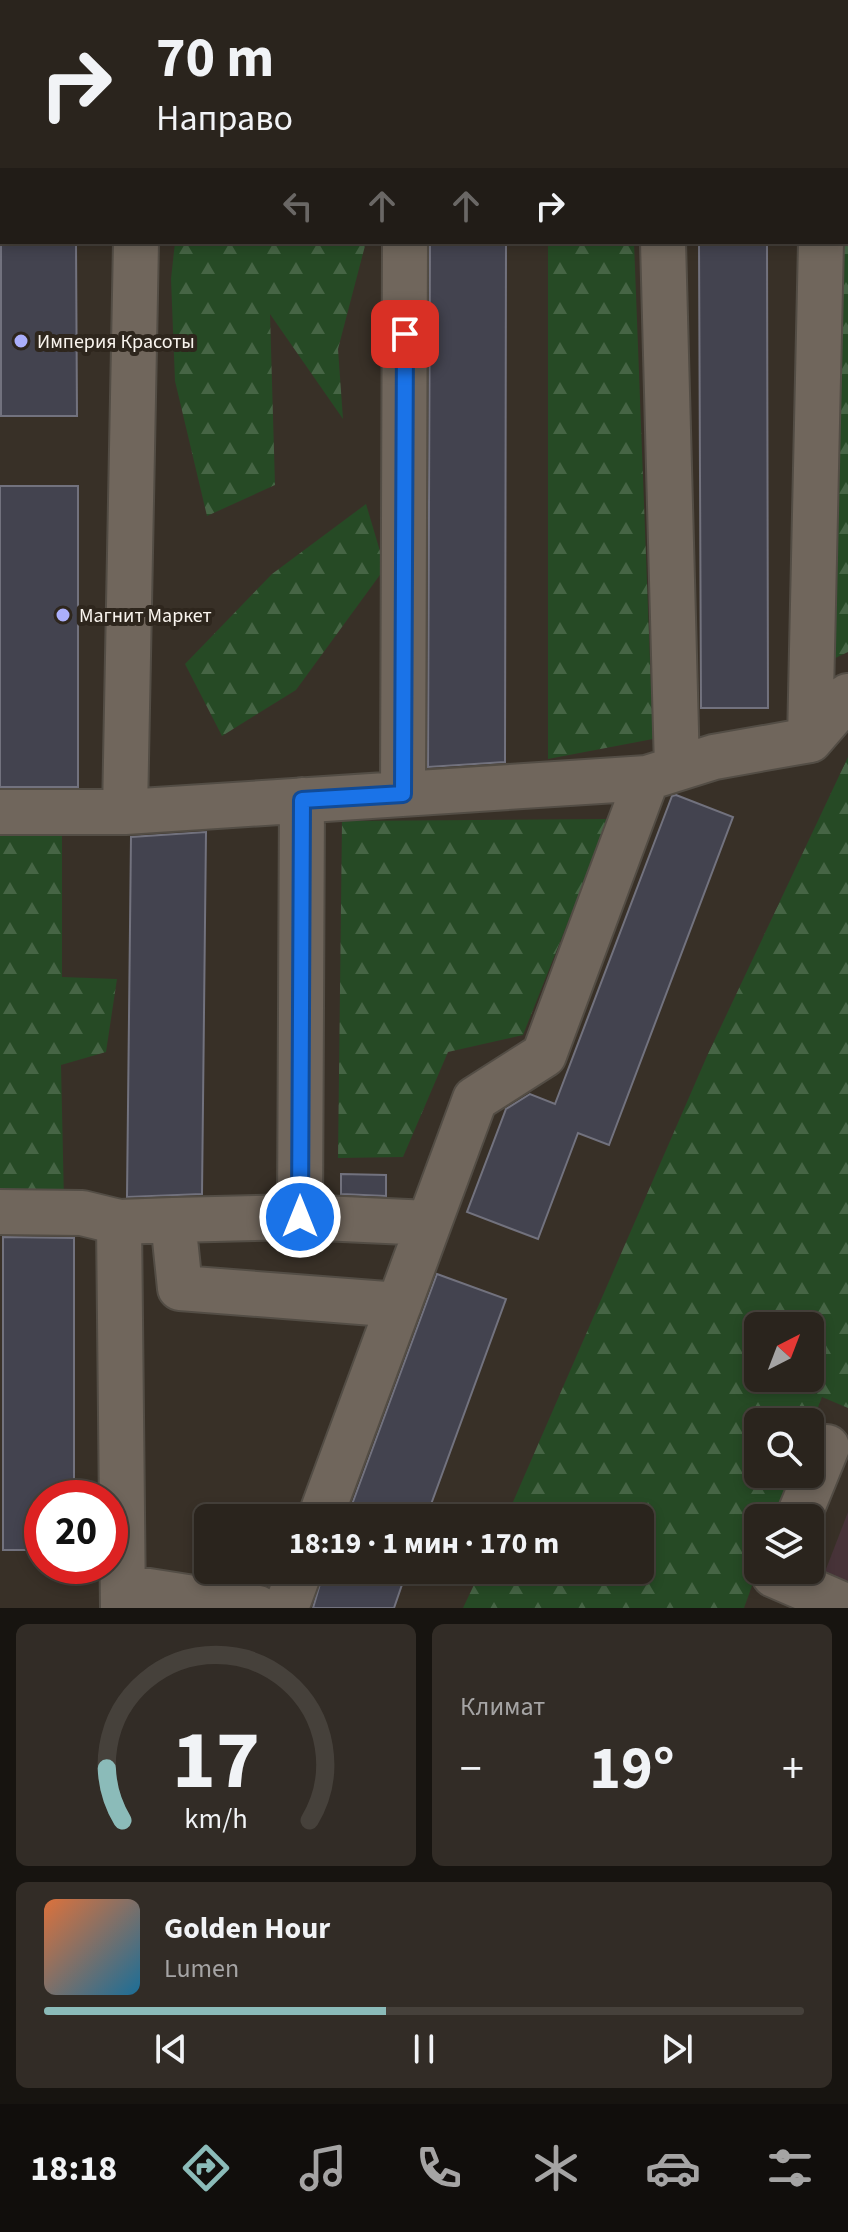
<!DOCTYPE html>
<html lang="ru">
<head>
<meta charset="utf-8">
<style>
	body { margin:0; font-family:"Source Sans 3",sans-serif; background:#322c26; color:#f1f3f6; height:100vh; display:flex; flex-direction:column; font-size:30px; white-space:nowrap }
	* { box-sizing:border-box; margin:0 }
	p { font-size:26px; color:#a5a4a4 }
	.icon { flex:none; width:44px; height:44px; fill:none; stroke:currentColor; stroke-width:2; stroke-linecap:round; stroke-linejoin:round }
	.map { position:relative; height:1608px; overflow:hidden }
	.panel { display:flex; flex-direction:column; gap:16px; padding:16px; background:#171410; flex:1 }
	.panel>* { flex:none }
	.guide { position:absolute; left:0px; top:0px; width:848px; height:244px; box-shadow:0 4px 12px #0003,0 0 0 2px #46413b; background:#2a241d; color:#f1f3f6; overflow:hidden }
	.needle { width:52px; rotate:42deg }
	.fabs { position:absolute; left:744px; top:1312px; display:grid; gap:16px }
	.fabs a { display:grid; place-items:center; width:80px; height:80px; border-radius:12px; background:#2a241d; box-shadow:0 4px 12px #0003,0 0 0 2px #46413b; font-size:40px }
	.speed { position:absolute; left:24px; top:1480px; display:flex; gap:16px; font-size:40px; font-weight:700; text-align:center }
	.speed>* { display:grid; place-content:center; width:104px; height:104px; border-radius:50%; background:#2a241d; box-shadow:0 4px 12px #0003,0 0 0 2px #46413b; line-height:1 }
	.speed .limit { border:12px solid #d22; background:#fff; color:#111 }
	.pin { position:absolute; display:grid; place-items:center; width:68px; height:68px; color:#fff; margin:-34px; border-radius:16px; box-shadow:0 4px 12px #0006 }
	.me { position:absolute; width:88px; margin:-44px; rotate:0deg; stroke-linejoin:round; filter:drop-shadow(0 0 6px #0008) }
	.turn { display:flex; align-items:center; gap:28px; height:168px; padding:0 24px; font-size:36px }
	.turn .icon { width:104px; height:104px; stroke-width:2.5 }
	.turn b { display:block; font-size:56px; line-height:68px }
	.lanes { display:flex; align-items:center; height:76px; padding:0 24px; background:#0003; justify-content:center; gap:40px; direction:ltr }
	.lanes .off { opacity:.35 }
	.big { font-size:60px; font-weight:700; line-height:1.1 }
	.panel .card { flex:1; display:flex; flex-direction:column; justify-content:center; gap:12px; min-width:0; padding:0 28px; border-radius:12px; background:#322c26 }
	.panel .dial { align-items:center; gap:0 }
	.dial svg { height:208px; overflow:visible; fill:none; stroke:#46413b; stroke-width:7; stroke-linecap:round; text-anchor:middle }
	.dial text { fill:#f1f3f6; stroke:none }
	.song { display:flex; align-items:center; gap:24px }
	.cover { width:96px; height:96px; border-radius:12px; background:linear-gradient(135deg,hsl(20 70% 55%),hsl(200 70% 35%)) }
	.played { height:8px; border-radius:4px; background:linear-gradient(90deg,#8bbbb9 45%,#46413b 45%) }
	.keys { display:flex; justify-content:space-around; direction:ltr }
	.heat { display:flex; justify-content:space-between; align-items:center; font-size:44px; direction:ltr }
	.panel .tiles { flex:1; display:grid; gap:16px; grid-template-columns:1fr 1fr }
	.card:last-child { grid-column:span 2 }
	.trip { position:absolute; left:194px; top:1504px; width:460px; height:80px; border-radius:12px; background:#2a241d; box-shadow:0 4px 12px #0003,0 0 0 2px #46413b; font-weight:700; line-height:80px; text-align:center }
	.tab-bar { display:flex; height:128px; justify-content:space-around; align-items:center; background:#110e0c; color:#a5a4a4 }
	.tab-bar .icon { width:56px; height:56px }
	.tab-bar .current { color:#8bbbb9 }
	.tab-bar b { font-size:36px; color:#f1f3f6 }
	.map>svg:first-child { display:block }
	.industrial { fill:#473338 }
	.forest { fill:url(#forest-firs); fill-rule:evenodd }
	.building { fill:#43434f; stroke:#72727e; stroke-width:2 }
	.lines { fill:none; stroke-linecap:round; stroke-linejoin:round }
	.minor-casing { stroke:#534d45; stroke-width:48 }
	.minor { stroke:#70665c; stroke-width:44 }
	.route-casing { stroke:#114b97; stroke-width:20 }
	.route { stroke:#1a73e8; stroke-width:14 }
	.poi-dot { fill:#abaffb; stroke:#2e261d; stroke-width:3 }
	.labels { text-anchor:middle; stroke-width:8; stroke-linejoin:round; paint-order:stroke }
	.poi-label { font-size:20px; fill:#f9f4ee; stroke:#2e261d; text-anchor:start }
</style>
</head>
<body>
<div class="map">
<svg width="848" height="1608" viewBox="0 0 848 1608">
	<defs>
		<pattern id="forest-firs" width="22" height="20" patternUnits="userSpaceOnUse" patternTransform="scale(2)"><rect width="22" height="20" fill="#264a25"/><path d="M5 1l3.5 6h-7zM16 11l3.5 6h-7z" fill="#466545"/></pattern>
	</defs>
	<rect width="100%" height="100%" fill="#383027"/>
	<!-- industrial -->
	<path class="industrial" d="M848 1512V1608H811Z"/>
	<!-- forest -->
	<path class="forest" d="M846 38H848V652L825 663 826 242H846Z
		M175 242H366L338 349 343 419 270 314 275 485 207 516 175 381 171 279Z
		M548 242H634L653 739 548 759Z
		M366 504 385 568 296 690 222 736 185 664 272 574Z
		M848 757V1408L822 1397 810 1427V1422H758V1474H793L777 1518H758V1569L744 1608H463L481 1570H640V1518H506L707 1056ZM758 1326H810V1378H758Z
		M609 819 523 1035 448 1052 403 1157 338 1158 342 821Z
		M0 828 62 833V977L117 979 106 1052 61 1065 64 1202 0 1205Z"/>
	<!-- building -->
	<path class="building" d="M1 242H76L77 416H1Z
		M430 242H506L505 762 428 767Z
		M699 242H767L768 708H701Z
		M0 486H78V787H0Z
		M676 795 733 817 609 1145 578 1133 538 1239 467 1212 506 1109 530 1094 555 1104 672 796Z
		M206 832 202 1194 127 1197 131 837Z
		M341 1174 386 1175V1196L341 1194Z
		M3 1237 74 1238V1498H42V1550H3Z
		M437 1274 506 1299 426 1518H347Z
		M324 1570H407L394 1608H313Z"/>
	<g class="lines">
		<!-- minor casing -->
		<g class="minor-casing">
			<path id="minor" d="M656 0V2
				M817 0 818 2
				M141 2V0
				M406 2V0
				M663 242 677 768
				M810 740 821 242
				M403 794 405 242
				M0 812H125L647 778 714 757 810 740 848 696
				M125 812 136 242
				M0 1212 82 1213 119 1222 173 1220 180 1288 399 1305
				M300 1217 429 1223
				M173 1220 300 1217 302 800
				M119 1222 123 1608
				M320 1518 475 1099 544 1055 647 778
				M798 1518 827 1447
				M774 1575 848 1607
				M123 1587 258 1608
				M286 1608 300 1570"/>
		</g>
		<!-- minor -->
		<use href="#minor" class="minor"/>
	</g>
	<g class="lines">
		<!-- route casing -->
		<g class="route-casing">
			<path id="route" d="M300 1217 302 800 403 794 405 334"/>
		</g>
		<!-- route -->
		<use href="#route" class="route"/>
	</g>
	<!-- markers -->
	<g class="poi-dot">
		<circle cx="21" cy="341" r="8"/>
		<circle cx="63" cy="615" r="8"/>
	</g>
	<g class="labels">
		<!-- poi labels -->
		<g class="poi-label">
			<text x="37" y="348">Империя Красоты</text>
			<text x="79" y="622">Магнит Маркет</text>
		</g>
	</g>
</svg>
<div class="fabs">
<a><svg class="needle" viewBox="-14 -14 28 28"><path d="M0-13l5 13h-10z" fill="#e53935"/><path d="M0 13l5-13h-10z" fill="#a5a4a4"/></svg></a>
<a><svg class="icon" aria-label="search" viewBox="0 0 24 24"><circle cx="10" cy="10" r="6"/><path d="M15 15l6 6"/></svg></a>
<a><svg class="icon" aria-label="layers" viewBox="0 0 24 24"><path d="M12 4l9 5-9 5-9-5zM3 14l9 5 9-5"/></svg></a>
</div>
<div class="speed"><div class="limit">20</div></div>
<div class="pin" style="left:405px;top:334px;background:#d93025"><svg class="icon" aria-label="arrive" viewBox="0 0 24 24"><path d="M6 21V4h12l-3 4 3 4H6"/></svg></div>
<svg class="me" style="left:300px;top:1217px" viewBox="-20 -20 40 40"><circle r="17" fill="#1a73e8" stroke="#fff" stroke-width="3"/><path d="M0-11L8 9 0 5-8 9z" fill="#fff"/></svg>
<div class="trip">18:19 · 1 мин · 170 m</div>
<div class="guide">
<div class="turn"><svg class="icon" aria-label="right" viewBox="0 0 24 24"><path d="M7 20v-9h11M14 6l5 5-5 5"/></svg><div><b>70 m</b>Направо</div></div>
<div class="lanes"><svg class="icon off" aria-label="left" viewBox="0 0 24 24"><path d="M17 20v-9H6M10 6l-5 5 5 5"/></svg><svg class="icon off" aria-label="ahead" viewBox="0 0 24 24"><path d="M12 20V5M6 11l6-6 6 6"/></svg><svg class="icon off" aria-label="ahead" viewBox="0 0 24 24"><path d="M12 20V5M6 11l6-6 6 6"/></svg><svg class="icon" aria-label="right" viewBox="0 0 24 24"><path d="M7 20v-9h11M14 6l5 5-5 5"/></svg></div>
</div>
</div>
<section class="panel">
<div class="tiles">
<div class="card dial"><svg viewBox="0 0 100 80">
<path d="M14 69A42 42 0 1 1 86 69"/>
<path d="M14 69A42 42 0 0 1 8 49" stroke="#8bbbb9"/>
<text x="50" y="56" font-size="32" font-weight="700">17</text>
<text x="50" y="72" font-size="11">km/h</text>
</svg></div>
<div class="card"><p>Климат</p>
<div class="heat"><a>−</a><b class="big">19°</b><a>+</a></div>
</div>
<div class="card">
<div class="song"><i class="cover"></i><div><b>Golden Hour</b><p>Lumen</p></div></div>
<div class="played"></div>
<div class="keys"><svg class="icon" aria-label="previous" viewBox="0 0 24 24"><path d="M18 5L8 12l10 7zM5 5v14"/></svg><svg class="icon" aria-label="pause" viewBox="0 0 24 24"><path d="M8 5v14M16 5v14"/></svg><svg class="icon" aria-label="next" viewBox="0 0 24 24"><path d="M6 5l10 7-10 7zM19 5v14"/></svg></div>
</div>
</div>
</section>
<nav class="tab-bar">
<b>18:18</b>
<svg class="icon current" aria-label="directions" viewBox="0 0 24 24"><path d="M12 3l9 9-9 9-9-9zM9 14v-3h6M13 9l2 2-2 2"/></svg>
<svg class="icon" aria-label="music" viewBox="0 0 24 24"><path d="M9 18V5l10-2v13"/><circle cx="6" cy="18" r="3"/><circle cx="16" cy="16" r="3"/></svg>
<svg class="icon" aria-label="phone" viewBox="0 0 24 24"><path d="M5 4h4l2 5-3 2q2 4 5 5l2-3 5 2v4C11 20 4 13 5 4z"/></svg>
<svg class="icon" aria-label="climate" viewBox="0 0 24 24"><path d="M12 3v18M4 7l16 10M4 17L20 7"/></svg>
<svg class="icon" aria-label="car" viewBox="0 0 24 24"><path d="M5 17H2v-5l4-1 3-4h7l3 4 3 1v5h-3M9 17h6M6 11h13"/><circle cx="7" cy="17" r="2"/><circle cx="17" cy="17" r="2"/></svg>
<svg class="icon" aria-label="filters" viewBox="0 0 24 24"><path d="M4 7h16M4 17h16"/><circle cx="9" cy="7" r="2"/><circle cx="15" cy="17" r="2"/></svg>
</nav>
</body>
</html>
